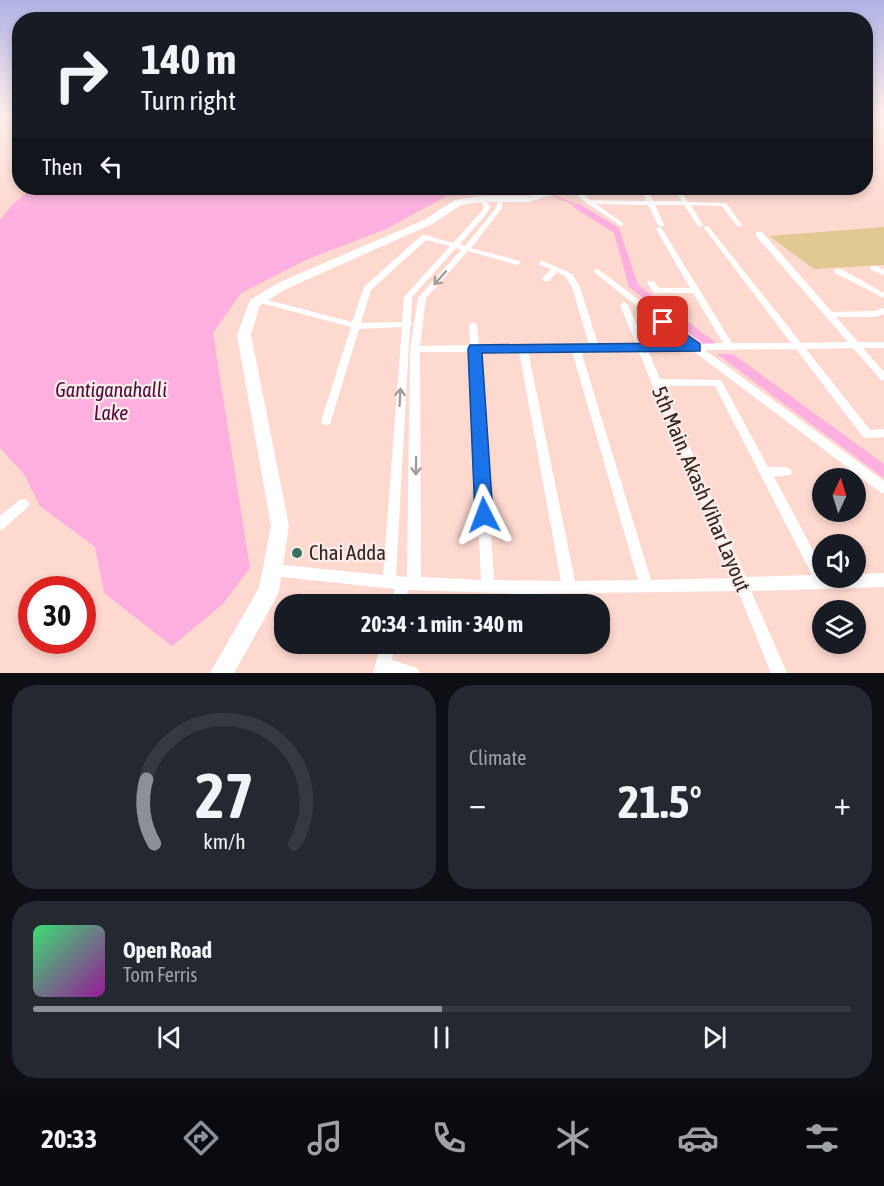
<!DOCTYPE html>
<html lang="en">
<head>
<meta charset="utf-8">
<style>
	body { margin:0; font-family:"Asap Condensed",sans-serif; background:#242831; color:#f1f3f6; height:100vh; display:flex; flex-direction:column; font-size:22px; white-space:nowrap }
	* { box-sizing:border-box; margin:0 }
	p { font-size:20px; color:#9ea1a6 }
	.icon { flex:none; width:33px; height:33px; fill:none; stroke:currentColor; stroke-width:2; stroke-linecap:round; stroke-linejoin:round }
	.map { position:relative; height:673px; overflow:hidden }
	.drawer { display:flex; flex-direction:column; gap:12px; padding:12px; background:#0d0f14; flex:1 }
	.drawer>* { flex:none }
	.banner { position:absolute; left:12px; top:12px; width:861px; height:183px; border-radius:24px; box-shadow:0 3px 9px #0003; background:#171b24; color:#f1f3f6; overflow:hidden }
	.needle { width:39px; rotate:4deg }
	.tools { position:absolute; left:812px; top:468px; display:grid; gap:12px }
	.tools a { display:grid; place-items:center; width:54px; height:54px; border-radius:50%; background:#171b24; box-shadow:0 3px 9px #0003; font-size:30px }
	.speed { position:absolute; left:18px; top:576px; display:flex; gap:12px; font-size:30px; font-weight:700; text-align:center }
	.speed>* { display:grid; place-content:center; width:78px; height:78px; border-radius:50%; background:#171b24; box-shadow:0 3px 9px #0003; line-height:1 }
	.speed .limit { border:9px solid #d22; background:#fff; color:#111 }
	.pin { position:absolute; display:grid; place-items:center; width:51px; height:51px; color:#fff; margin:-26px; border-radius:12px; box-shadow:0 3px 9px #0006 }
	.me { position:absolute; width:66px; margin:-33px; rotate:357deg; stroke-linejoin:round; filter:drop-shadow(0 0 4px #0008) }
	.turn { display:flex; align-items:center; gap:21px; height:126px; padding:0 30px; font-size:27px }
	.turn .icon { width:78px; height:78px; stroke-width:2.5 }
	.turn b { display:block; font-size:42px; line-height:51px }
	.then { display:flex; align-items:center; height:57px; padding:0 30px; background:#0003; gap:12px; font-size:22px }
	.big { font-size:45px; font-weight:700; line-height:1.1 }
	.drawer .tile { flex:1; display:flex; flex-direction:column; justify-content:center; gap:9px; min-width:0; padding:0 21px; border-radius:24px; background:#242831 }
	.drawer .dial { align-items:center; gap:0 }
	.dial svg { height:156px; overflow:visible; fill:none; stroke:#363941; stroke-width:7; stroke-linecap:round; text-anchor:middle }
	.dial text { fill:#f1f3f6; stroke:none }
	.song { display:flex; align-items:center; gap:18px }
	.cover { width:72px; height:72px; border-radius:9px; background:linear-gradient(135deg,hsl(140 70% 55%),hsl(300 70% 35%)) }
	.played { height:6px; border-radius:3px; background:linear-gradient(90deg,#8c9099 50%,#363941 50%) }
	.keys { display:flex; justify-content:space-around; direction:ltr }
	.heat { display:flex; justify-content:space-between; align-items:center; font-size:33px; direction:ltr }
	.drawer .tiles { flex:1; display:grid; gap:12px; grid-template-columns:1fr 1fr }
	.tile:last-child { grid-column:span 2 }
	.trip { position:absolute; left:274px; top:594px; width:336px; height:60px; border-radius:24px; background:#171b24; box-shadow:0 3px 9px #0003; font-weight:700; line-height:60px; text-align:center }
	.dock { display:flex; height:96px; justify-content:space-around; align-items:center; background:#090b0e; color:#9ea1a6 }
	.dock .icon { width:42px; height:42px }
	.dock .on { color:#8c9099 }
	.dock b { font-size:27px; color:#f1f3f6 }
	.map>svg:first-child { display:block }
	.green { fill:#e0c992 }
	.water { fill:#fdafe0 }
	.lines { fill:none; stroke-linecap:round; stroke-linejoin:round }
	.stream { stroke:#fdafe0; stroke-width:1.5 }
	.street { fill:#fff; fill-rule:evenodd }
	.secondary { fill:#fff; fill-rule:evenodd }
	.oneway { stroke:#a39c9b }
	.route { fill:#1a73e8; stroke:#114b97; stroke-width:1.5 }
	.poi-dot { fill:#36725d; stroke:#fbece8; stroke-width:2 }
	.labels { text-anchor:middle; stroke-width:4.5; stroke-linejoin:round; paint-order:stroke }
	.water-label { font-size:20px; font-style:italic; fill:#4c0a3b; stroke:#fbece8 }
	.near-street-label { font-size:21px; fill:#322421; stroke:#fbece8 }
	.near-poi-label { font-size:21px; fill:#322421; stroke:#fbece8; text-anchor:start }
</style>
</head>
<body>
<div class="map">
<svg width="884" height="673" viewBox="0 0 884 673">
	<rect width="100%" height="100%" fill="#fed9d0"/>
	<!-- green -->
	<path class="green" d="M884 227V265L814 269 769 236Z"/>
	<!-- water -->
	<path class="water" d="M32 188H498L522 189 517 193 447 196 386 229 308 259 241 293 213 333 250 568 223 604 172 646 104 593 95 547 40 506 24 474 0 448V220L14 203Z
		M578 203 619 228 638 285 719 345 706 346 629 287 614 233 572 206Z
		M717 354H733L884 464V478Z"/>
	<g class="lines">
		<!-- stream -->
		<path class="stream" d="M532 192 541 193
			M554 196 577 205"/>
		<!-- street -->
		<path class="street" d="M571 188H577L590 200 646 201 642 191 645 189 648 191 653 201H682L675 191 678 189 680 190 688 202 726 203 742 225 741 226H737L722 206 691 205 703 225 700 227 698 226 684 205H655L664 225 661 227 658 225 648 205 596 204 623 223 624 224 621 226 581 199Z
			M482 197 484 198 490 207 488 212 460 244 465 246 496 208 498 199H502V208L471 248 520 261 521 263 517 265 468 251 426 298 420 346 470 345 469 325 473 322 477 325 479 345 589 344 572 287 565 276 557 272 549 281H543L542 279 551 269 540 265V261H543L572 274 580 287 598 344H636L620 305 624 302 628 305 645 344H685L595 273 594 271 595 269H598L697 344 723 343 693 293H654L647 283 648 281H654L659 288H690L656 229 659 227 662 229 732 343H791L705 229 704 228 707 226 709 227 801 343 848 342 756 236V232H762L832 312 874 311 884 308V314L875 317H836L858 342H884V348H863L884 372V381L881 380 853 348 806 349 870 430 884 429V437L867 438 863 437 796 349 705 350 884 481V493L880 492 692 350H648L660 379 721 380 768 467H786L790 469 792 472 790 475 774 477 822 567V578H855V574L884 573V587L751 591 787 673H771L738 591 523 594 408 590 405 604H391L395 589 273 576 268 575 266 570 268 565 273 564 383 575 402 327 359 329 331 421 330 424 326 425 322 424 321 421 351 327 257 302 256 300 260 298 352 322 364 287 422 235H425L453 243 482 211 484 207 479 199ZM426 240 450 246 404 297 402 322 361 323 371 290ZM456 248 461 250 418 298 410 349 407 577 396 576 410 326 413 324 411 322 412 297ZM597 350H638L732 578 651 580 581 351ZM479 351H519L561 581 494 580ZM528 351H572L638 580 575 581ZM420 352H470L481 580 421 577ZM663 386H715L812 575 746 577Z
			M871 266H877L884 270V275L871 270 870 268Z
			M835 269H841L884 293V298L835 273 834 271Z
			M23 499 27 500 29 504 27 508 4 528 0 530V516L19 500Z
			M381 644H395L392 660 417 668 420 673H373Z"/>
		<!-- secondary -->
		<path class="secondary" d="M559 188H572L529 202H482L461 205 432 224 286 289 260 305 251 335 289 526 279 591 276 598 234 673H210L259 588 271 526 237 335 250 300 278 283 424 220 455 200 482 196H529Z"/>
	</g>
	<!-- one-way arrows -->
	<defs><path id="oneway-shaft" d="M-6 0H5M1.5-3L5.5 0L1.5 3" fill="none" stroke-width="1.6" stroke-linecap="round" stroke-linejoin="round" transform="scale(1.5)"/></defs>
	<g class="oneway">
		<use href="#oneway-shaft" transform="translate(440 278) rotate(132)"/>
		<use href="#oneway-shaft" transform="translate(400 397) rotate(-87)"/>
		<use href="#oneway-shaft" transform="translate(416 466) rotate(91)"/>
	</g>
	<!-- sky -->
	<linearGradient id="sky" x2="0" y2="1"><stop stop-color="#b0b2e5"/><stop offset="0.55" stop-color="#ffeeea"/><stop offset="1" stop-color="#ffeeea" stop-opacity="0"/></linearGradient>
	<rect width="884" height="210" fill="url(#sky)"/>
	<!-- route -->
	<path class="route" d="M663 318 700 344V351L482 353 493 515 491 520 484 523 477 520 475 515 468 349 470 345 681 343 658 325 656 322Z"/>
	<!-- markers -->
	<circle class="poi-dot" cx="297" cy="553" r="6"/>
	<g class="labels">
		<!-- water labels -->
		<g class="water-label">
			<text x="111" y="397">Gantiganahalli<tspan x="111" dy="23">Lake</tspan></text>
		</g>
		<!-- near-street labels -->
		<g class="near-street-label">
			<text transform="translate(701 489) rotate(67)" y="7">5th Main, Akash Vihar Layout</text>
		</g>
		<!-- near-poi labels -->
		<g class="near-poi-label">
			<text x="309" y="560">Chai Adda</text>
		</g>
	</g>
</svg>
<div class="tools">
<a><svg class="needle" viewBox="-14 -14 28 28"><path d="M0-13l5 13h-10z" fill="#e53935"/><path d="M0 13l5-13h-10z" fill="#9ea1a6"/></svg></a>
<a><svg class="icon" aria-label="sound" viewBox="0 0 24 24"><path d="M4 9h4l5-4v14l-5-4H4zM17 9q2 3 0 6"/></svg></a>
<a><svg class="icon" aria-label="layers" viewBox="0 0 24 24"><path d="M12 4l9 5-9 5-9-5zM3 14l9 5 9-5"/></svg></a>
</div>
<div class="speed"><div class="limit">30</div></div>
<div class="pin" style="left:663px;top:322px;background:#d93025"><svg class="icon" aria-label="arrive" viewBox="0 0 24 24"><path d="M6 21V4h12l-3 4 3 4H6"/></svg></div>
<svg class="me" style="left:484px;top:515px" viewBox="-20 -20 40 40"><path d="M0-17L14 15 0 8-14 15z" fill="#1a73e8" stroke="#fff" stroke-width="4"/></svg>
<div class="trip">20:34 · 1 min · 340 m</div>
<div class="banner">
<div class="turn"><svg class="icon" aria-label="right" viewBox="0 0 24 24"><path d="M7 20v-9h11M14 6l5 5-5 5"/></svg><div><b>140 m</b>Turn right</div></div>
<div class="then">Then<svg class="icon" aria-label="left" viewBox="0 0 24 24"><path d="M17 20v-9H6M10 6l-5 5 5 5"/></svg></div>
</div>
</div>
<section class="drawer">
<div class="tiles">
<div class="tile dial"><svg viewBox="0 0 100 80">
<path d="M14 69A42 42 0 1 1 86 69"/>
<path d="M14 69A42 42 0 0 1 10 36" stroke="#8c9099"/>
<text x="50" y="56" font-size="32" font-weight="700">27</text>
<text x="50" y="72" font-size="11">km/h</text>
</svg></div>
<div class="tile"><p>Climate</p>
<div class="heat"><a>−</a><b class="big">21.5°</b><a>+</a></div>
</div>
<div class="tile">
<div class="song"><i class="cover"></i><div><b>Open Road</b><p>Tom Ferris</p></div></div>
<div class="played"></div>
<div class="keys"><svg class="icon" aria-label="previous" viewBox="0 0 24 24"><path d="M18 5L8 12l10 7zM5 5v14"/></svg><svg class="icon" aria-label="pause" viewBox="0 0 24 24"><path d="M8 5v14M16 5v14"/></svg><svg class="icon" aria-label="next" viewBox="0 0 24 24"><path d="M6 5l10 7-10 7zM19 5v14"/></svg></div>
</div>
</div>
</section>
<nav class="dock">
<b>20:33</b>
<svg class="icon on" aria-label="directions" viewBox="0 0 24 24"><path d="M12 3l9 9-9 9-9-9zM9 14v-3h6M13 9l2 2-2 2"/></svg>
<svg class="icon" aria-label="music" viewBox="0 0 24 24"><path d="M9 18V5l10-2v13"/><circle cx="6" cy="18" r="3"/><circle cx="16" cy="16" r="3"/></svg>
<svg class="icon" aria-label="phone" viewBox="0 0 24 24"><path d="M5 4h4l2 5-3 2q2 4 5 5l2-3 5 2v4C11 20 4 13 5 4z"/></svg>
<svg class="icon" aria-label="climate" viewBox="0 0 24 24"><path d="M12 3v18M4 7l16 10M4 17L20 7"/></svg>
<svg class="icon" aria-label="car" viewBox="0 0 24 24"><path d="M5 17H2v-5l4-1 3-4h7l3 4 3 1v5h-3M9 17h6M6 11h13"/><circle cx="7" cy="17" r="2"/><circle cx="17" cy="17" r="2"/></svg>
<svg class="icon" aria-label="filters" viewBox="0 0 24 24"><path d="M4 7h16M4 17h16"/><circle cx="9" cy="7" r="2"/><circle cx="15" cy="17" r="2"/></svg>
</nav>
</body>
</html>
